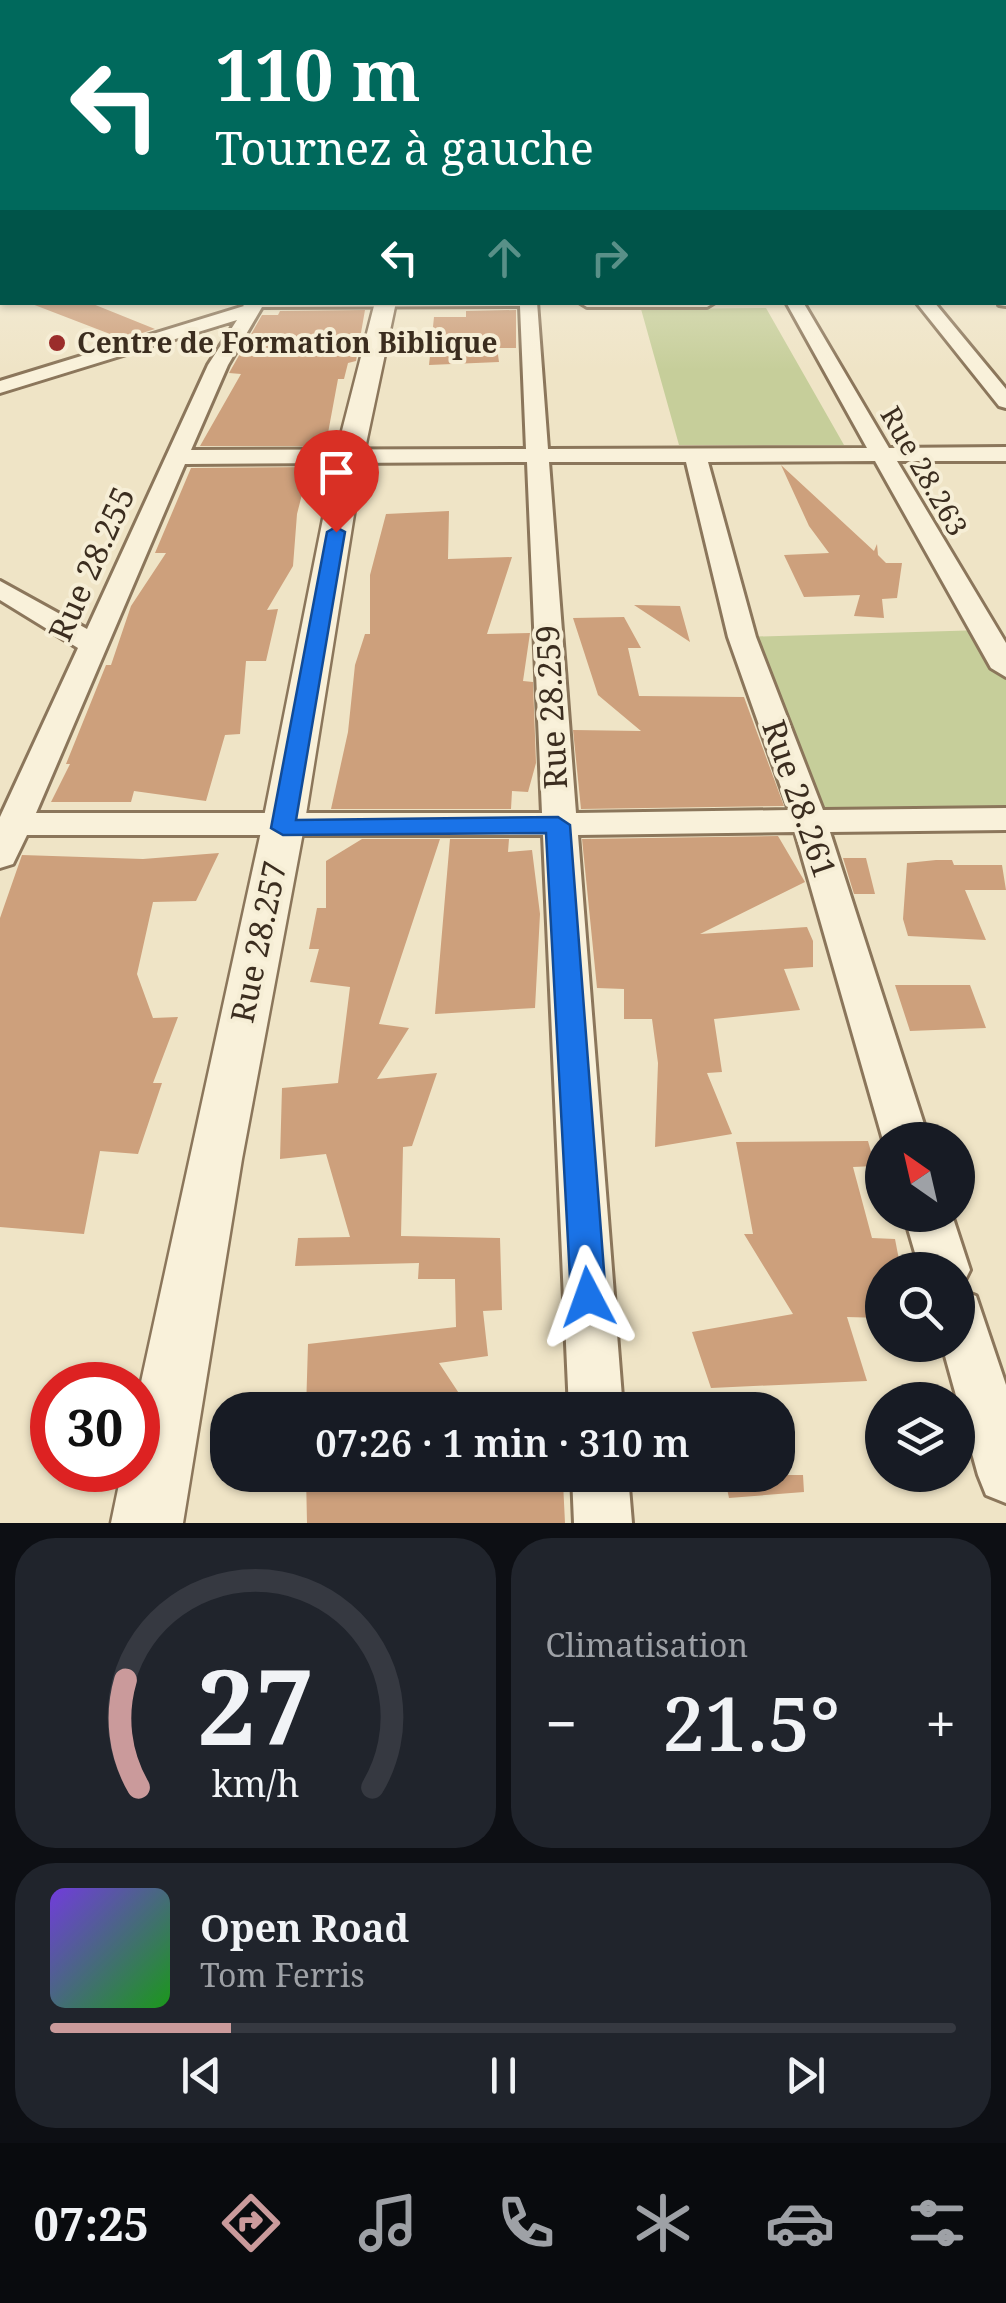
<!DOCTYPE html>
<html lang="fr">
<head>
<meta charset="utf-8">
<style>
	body { margin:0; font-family:"Noto Serif",serif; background:#20242c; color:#f1f3f6; height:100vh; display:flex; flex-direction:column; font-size:38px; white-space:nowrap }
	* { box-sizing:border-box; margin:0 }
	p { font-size:32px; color:#9ea1a6 }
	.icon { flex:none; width:55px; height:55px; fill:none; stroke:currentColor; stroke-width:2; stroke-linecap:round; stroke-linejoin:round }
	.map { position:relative; height:1523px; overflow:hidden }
	.drawer { display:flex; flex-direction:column; gap:15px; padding:15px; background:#0d0f14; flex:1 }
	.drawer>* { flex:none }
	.hud { position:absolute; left:0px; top:0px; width:1008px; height:305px; box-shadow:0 2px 8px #0004; background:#00695c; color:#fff; overflow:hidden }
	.needle { width:65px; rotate:326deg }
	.tools { position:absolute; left:865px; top:1122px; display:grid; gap:20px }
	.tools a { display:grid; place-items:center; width:110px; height:110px; border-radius:50%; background:#171b24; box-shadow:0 2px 8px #0004; font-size:50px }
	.speed { position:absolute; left:30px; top:1362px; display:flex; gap:20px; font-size:50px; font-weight:700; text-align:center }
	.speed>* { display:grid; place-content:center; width:130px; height:130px; border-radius:50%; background:#171b24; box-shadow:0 2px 8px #0004; line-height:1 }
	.speed .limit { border:15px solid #d22; background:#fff; color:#111 }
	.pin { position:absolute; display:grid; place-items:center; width:85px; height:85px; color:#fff; margin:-102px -42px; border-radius:50% 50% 50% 0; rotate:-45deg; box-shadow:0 0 10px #0007 }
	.pin .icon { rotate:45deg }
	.me { position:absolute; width:110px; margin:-55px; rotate:356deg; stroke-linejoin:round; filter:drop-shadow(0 0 8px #0008) }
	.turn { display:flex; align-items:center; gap:35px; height:210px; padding:0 50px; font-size:45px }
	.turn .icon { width:130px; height:130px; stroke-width:2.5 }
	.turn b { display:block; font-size:70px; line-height:85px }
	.lanes { display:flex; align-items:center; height:95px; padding:0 50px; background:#0003; justify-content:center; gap:50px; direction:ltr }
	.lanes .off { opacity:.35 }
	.big { font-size:75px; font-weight:600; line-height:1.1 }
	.drawer .card { flex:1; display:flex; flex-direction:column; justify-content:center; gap:15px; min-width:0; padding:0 35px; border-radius:40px; background:#20242c }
	.drawer .dial { align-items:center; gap:0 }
	.dial svg { height:260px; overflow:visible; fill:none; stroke:#363941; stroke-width:7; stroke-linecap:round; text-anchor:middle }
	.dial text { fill:#f1f3f6; stroke:none }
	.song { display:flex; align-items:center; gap:30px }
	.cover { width:120px; height:120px; border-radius:15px; background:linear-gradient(135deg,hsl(260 70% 55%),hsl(120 70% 35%)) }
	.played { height:10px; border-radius:5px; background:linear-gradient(90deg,#ca9a9b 20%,#363941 20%) }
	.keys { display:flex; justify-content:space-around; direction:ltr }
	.heat { display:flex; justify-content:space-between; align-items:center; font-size:55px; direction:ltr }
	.drawer .tiles { flex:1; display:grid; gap:15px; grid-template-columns:1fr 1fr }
	.card:last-child { grid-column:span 2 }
	.trip { position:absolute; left:210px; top:1392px; width:585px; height:100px; border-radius:40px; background:#171b24; box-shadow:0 2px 8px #0004; font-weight:600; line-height:100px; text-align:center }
	.tab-bar { display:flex; height:160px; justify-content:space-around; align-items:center; background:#090b0e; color:#9ea1a6 }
	.tab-bar .icon { width:70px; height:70px }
	.tab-bar .on { color:#ca9a9b }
	.tab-bar b { font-size:45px; color:#f1f3f6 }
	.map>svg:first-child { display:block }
	.green { fill:#c6ce9a }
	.building { fill:#cda07c }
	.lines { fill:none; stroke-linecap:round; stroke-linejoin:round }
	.minor-casing { stroke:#8b765b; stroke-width:6 }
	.tertiary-casing { stroke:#8b765b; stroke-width:5 }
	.minor { fill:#f9f1da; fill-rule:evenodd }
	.tertiary { fill:#f9f1da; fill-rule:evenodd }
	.route { fill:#1a73e8; stroke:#114b97; stroke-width:2.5 }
	.poi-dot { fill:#9b2d2b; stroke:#f6eed6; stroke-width:4 }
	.labels { text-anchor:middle; stroke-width:8; stroke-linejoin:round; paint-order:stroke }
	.far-poi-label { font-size:28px; font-weight:bold; fill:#3b2d1f; stroke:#f6eed6; text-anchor:start }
	.far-street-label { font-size:28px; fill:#3b2d1f; stroke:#f6eed6 }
	.street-label { font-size:32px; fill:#3b2d1f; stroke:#f6eed6 }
</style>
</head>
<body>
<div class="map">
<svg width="1006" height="1523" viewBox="0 0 1006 1523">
	<rect width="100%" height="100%" fill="#efe4c6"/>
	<!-- green -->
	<path class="green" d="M766 308 844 445H679L641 309Z
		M984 630 1006 673V808L806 810 742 637Z"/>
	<!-- building -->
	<path class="building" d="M88 302 155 329 123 339 32 304Z
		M365 310 356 361 348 363 344 379H338L328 433 321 446H200L241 374 229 373 262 315H278L280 311Z
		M516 310V348H497L499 362 429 365 434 317H466V311Z
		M781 465 874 551 877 544 878 555 886 563H902L897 598 882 599 884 618 854 616 860 595 804 597 784 555 829 553 809 526Z
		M309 467 297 514 293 566 267 610 278 609 266 661H246L240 734 225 735 206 801 134 791 131 802H51L70 764H66L106 665H111L131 606 166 553H155L191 468Z
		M449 511 448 559 512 557 487 634 530 633 523 681 533 682 536 763 528 792 512 791 511 809H331L348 732 355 665 365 634H370V575L386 514Z
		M634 605 680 606 690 642Z
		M624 617 641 648H628L639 696 744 697 784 806 581 809 573 730 641 731 598 695 573 618Z
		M778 836 805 882 700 934 807 927 813 941V967L784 969 800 1010 714 1019 722 1072 707 1073 732 1134 655 1147 658 1063 652 1019H624V989L597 988 582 839Z
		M362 839H440L379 1024 409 1028 377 1079 437 1073 412 1146 403 1147 401 1236 500 1238 502 1310 483 1311 488 1356 439 1363 470 1410H306L308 1344 456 1327 455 1279H418L419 1263 295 1266 298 1238 350 1237 326 1154 280 1159 282 1088 338 1083 350 987 310 982 319 949H309L317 908H326V861Z
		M450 839H509L508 852 532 850 540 914 535 1008 435 1014Z
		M219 853 196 901 153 902 137 974 153 1018 178 1017 153 1083H162L138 1154 100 1151 84 1234 0 1227V918L22 855 143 859Z
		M843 858H866L875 894H854Z
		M936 860H952L954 865H1002L1006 890H965L986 940 908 936 903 919 907 863Z
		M895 985H970L986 1028 910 1031Z
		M868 1141 875 1166 853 1167 872 1238 895 1239 901 1270H882V1318L847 1317 867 1381 711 1388 692 1332 793 1314 744 1234H753L736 1142Z
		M306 1475 501 1479V1484L563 1482 565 1523H307Z
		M724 1475H803L804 1492 729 1498Z"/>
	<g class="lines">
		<!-- minor casing -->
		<g class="minor-casing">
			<path id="minor" d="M0 157H2V165L0 164Z
				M0 199H2V208H0Z
				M1005 209H1006V217H1005Z
				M2 240V250L0 251V241Z
				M1005 296 1006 306 999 305 1005 302Z
				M240 302H537L548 449 867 448 786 302H803L889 448 1006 447V461H897L1006 643V677L991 668 875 461 708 462 756 637 823 810 1006 808V830L830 832 929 1140H883L795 832 578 835 623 1410H569L543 835H27L13 864 0 868V817L78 648 0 600V581L87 629 208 365 237 320 0 393V381L244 306ZM520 306 526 449 191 450 228 365 262 307ZM527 462 542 813H36L185 464ZM549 462H686L728 637 789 810 576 813Z
				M579 302H715L707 307H587Z
				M916 302H934L1006 389V408L999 406Z
				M904 1215H952L970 1270 962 1286 958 1288V1270H920Z
				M958 1289 976 1296 1006 1385V1503L986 1495 978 1475 942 1345H958Z
				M572 1475H628L632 1523H574Z"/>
		</g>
		<!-- tertiary casing -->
		<g class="tertiary-casing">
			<path id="tertiary" d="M375 302H396L363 458 304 827 242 1159 183 1523H111L122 1470H138V1396L262 827 335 458Z"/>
		</g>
		<!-- minor -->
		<use href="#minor" class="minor"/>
		<!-- tertiary -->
		<use href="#tertiary" class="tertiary"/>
	</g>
	<!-- sky -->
	<linearGradient id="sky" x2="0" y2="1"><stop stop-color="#8ebad6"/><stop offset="0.42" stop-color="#f8f3e5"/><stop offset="1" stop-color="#f8f3e5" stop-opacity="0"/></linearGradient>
	<rect width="1006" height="370" fill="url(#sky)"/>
	<!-- route -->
	<path class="route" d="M336 527 345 532 296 820 558 817 570 825 606 1297 601 1308 588 1313 576 1308 571 1297 546 833 283 835 271 828 327 532Z"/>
	<!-- markers -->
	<circle class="poi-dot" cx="57" cy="343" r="10"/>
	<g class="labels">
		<!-- far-poi labels -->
		<g class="far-poi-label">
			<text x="77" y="353">Centre de Formation Biblique</text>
		</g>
		<!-- far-street labels -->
		<g class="far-street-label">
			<text transform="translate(924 471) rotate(60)" y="10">Rue 28.263</text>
		</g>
		<!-- street labels -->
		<g class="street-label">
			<text transform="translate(92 564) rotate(-66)" y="11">Rue 28.255</text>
			<text transform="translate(552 707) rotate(-93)" y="11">Rue 28.259</text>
			<text transform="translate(799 799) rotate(71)" y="11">Rue 28.261</text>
			<text transform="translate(259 942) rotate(-78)" y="11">Rue 28.257</text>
		</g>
	</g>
</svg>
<div class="tools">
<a><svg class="needle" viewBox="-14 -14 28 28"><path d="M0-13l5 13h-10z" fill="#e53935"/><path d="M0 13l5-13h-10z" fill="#9ea1a6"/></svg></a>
<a><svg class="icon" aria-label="search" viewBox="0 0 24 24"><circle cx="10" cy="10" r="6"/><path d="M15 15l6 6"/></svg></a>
<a><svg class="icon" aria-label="layers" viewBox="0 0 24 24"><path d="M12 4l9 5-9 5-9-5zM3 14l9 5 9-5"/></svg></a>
</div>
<div class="speed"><div class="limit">30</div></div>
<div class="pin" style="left:336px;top:532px;background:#d93025"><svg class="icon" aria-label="arrive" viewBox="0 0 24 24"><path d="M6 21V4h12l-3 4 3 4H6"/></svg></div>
<svg class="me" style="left:588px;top:1297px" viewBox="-20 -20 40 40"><path d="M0-17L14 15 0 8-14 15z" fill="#1a73e8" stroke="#fff" stroke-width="4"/></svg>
<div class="trip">07:26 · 1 min · 310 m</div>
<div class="hud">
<div class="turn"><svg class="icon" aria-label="left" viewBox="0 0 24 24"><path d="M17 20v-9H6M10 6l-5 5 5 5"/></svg><div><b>110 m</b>Tournez à gauche</div></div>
<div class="lanes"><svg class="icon" aria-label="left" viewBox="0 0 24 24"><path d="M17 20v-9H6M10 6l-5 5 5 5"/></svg><svg class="icon off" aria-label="ahead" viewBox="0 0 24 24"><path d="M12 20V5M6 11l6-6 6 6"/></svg><svg class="icon off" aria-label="right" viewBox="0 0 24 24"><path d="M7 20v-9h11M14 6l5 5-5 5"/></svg></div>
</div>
</div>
<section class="drawer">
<div class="tiles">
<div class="card dial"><svg viewBox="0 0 100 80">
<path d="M14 69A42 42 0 1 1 86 69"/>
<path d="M14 69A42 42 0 0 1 10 36" stroke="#ca9a9b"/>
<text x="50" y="56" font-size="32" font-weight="700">27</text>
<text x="50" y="72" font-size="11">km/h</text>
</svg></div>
<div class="card"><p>Climatisation</p>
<div class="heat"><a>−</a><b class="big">21.5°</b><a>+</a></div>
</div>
<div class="card">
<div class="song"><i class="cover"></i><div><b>Open Road</b><p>Tom Ferris</p></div></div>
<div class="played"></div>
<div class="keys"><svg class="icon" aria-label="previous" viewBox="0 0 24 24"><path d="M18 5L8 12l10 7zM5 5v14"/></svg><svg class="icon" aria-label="pause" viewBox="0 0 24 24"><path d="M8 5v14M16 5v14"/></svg><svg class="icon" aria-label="next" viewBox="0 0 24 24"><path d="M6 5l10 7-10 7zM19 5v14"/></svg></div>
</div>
</div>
</section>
<nav class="tab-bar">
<b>07:25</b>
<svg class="icon on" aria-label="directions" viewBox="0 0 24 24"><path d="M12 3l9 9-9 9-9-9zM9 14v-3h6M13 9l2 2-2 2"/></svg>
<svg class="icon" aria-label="music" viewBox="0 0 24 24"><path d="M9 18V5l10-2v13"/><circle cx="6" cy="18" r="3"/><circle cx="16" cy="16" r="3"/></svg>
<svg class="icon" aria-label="phone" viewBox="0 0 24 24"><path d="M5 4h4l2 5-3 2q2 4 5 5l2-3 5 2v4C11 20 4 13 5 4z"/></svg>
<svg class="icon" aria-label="climate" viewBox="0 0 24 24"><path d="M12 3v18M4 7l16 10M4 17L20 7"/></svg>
<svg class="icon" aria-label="car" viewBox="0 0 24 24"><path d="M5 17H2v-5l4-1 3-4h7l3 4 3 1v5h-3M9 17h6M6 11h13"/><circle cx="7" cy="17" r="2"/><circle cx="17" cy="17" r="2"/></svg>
<svg class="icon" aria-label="filters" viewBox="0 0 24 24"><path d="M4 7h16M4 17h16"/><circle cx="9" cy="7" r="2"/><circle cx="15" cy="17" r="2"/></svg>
</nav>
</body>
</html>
